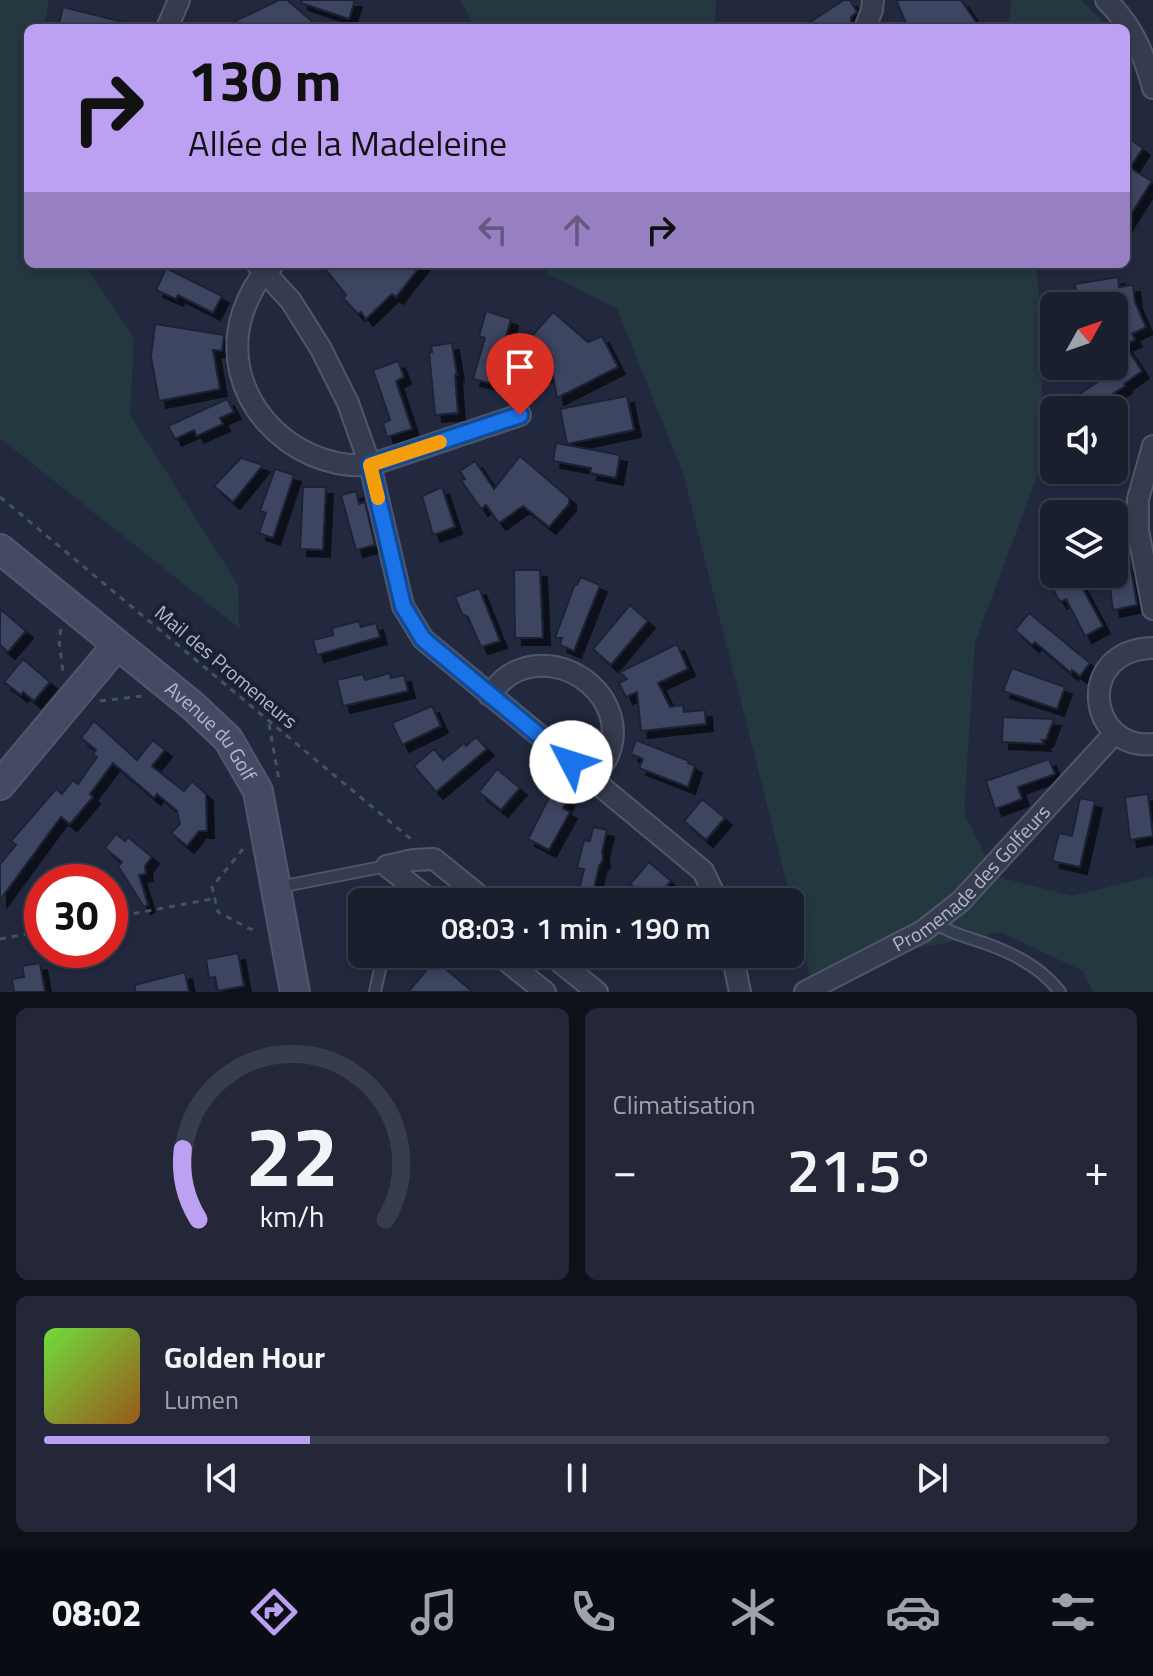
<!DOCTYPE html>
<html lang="fr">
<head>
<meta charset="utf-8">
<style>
	body { margin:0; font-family:"Titillium Web",sans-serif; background:#232737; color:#f1f3f6; height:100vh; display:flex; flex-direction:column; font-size:30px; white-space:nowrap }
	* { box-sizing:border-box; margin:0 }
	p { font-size:26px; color:#9fa2aa }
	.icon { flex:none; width:44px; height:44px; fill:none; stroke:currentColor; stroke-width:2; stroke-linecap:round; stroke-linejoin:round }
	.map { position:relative; height:992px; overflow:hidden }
	.side { display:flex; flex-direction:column; gap:16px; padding:16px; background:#0e111a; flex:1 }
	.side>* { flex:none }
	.hud { position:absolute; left:24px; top:24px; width:1106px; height:244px; border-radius:12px; box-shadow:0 4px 12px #0003,0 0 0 2px #383d4b; background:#bca0f2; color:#111; overflow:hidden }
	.needle { width:52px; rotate:50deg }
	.fabs { position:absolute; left:1040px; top:292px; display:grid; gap:16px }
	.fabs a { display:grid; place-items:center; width:88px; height:88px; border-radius:12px; background:#1a1f2f; box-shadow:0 4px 12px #0003,0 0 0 2px #383d4b; font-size:40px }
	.speed { position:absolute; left:24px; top:864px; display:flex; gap:16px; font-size:40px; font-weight:700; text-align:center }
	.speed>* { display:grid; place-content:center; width:104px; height:104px; border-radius:50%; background:#1a1f2f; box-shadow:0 4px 12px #0003,0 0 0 2px #383d4b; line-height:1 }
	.speed .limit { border:12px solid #d22; background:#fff; color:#111 }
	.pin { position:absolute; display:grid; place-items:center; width:68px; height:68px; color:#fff; margin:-82px -34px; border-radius:50% 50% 50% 0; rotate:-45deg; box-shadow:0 0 8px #0007 }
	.pin .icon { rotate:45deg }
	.me { position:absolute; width:88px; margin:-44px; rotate:310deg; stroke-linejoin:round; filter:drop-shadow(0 0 6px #0008) }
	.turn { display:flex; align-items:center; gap:28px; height:168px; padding:0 32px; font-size:36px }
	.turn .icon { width:104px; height:104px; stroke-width:2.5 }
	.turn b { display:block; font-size:56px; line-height:68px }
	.lanes { display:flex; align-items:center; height:76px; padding:0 32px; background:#0003; justify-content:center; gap:40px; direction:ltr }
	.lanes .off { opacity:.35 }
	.big { font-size:60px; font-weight:600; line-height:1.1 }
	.side .tile { flex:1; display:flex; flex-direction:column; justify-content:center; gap:12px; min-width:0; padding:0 28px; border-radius:12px; background:#232737 }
	.side .dial { align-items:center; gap:0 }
	.dial svg { height:208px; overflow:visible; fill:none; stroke:#383d4b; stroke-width:7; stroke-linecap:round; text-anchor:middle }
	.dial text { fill:#f1f3f6; stroke:none }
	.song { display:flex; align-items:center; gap:24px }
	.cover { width:96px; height:96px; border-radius:12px; background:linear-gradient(135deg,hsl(100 70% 55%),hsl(30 70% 35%)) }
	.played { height:8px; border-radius:4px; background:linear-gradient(90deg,#bca0f2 25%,#383d4b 25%) }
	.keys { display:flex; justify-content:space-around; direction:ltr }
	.heat { display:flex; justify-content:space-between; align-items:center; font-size:44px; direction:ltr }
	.side .tiles { flex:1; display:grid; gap:16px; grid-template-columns:1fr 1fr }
	.tile:last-child { grid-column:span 2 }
	.trip { position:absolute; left:348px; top:888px; width:456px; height:80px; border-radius:12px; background:#1a1f2f; box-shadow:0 4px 12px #0003,0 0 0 2px #383d4b; font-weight:600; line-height:80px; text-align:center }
	.tab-bar { display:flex; height:128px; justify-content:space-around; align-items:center; background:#0a0c13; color:#9fa2aa }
	.tab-bar .icon { width:56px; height:56px }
	.tab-bar .selected { color:#bca0f2 }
	.tab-bar b { font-size:36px; color:#f1f3f6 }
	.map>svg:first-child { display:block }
	.green { fill:#243840 }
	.building { fill:#3d4560; stroke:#1d2336; stroke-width:2; filter:url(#shadow) }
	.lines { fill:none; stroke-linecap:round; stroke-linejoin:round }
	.lane-casing { stroke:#51576a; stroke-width:14 }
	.street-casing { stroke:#51576a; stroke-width:24 }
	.secondary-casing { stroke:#51576a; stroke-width:32 }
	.path { stroke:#42555d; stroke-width:3; stroke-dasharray:6 6; stroke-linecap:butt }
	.lane { stroke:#363c4f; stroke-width:10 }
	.street { stroke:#363c4f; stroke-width:20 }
	.secondary { stroke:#444a63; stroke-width:28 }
	.route-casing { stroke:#114b97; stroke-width:20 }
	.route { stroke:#1a73e8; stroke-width:14 }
	.slow { stroke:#f59e0b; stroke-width:14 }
	.labels { text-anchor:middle; stroke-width:8; stroke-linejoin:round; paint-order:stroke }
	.street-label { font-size:20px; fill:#b2b7ca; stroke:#1b2134 }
</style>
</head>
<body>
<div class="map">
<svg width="1153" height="992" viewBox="0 0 1153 992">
	<defs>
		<filter id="shadow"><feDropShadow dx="7" dy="7" stdDeviation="0" flood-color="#0009"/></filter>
	</defs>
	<rect width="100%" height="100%" fill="#22293f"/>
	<!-- green -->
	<path class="green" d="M0 0H49L44 28H28V119L22 152 28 164V264H84L134 338 130 415 238 585 239 628 0 438Z
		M460 0H716L715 28H472L470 17Z
		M1011 0H1081L1109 28H1009Z
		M547 264H1036L1041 319 1043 460 975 643 964 812 995 876 1072 896 1153 876V992H1093L1083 971 1001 932 875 956 812 983 683 473 617 309 547 273Z"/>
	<!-- building -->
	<path class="building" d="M279 0H287L320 28H221Z
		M301 0H355L349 19 301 3Z
		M844 0H850L857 12 851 17V23H841L834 28H801Z
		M896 0H961L980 28H908Z
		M63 7 127 23 126 28H58Z
		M1126 137 1143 148 1130 168 1152 181 1126 222Z
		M321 264H422L396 297 392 294 366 319 361 312 358 314 343 298 346 295Z
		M166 268 222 296 213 313 178 295 176 299 156 290Z
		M1118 277 1119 287 1133 285 1135 302 1146 327 1132 334 1135 340 1124 344 1142 371 1124 384 1125 386 1111 395 1114 399 1097 410H1072L1086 400 1081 393 1114 371V303L1078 306 1075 284Z
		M486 311 511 319 493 384 473 379 485 338 479 336Z
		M553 312 588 342 602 336 618 367 557 398 550 359 545 375 540 365 528 379 509 362Z
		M155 324 224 335 222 351 213 350 220 389 159 401 151 357Z
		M452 343 457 375H455L458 413 435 415 429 352H432L431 346Z
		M398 361 404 377 396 381 412 429 387 437 383 423 390 420 373 370Z
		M627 396 634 430 567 444 560 409Z
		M227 399 234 412 220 418 223 424 197 436 194 430 175 439 168 426Z
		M556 443 620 455 616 478 590 473 591 468 553 461Z
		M520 456 569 498V504L549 527 523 506 499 523 486 505 481 509 461 480 465 479 460 471 475 461 494 489Z
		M241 458 263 465 233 502 214 486Z
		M275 469 294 475 273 538 259 533 266 513 260 511Z
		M303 487H326L323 550 300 549Z
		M442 487 455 527 433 535 422 496Z
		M356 491 359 504 365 502 375 545 356 550 341 495Z
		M1130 563 1137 605 1113 610 1108 574H1114V566Z
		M514 570H540L543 638H515Z
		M1045 574H1075L1103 626 1085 636 1066 599 1060 602Z
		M581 577 600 585 574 651 560 645 562 638H555L575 584 577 585Z
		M479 588 500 641 481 647 468 617 462 614 455 597Z
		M630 605 648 621 611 665 593 649Z
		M0 609 26 631 8 652 0 645Z
		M1029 613 1090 663 1080 676 1072 670 1071 673 1035 642 1032 645 1015 630Z
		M359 621 361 627 376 623 380 637 317 655 313 640 333 635 332 628Z
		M677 644 688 669 658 683 670 707 683 705 684 712 705 710 706 724 641 731 637 692 626 697 619 683 627 679 620 672Z
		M23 659 50 682 34 701 23 692 21 695 4 682Z
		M1012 668 1065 687 1057 709 1003 691Z
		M390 673 391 678 404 675 408 691 343 706 337 680 363 674 365 680Z
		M432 706 441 726 402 745 392 723Z
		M1003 717 1054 719 1046 740H1042L1044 744 1002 742Z
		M94 721 137 760 153 740 165 750 152 766 184 791 192 781 206 794 207 831H199L187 846 171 833 180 824 177 811 157 794 154 798 113 763 90 794 93 797 70 824 61 817 0 900V864L16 845 11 841 56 789 62 794 73 780 78 784 97 757 93 754 96 750 81 738Z
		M476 737 487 749 436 792 414 766 434 749 443 760 464 743 466 746Z
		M636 740 689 761 688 763 695 766 688 787 639 768 643 759 631 754Z
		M1049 759 1055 774 1018 787 1022 799 995 809 986 781Z
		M497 769 520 788 501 810 479 792Z
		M554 788 569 796 563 808 570 812 549 850 528 839Z
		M1148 794 1153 836 1130 840 1125 797Z
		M1080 798 1095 801 1080 867 1052 861 1059 833 1072 836Z
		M702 799 725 818 706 840 684 821Z
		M593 827 607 830 602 852 603 860 599 866 593 893 579 890 584 869 577 868 584 840 590 841Z
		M116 834 125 841 128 837 152 857 145 866 146 874 139 875 148 905 144 907 118 866 122 862 105 848Z
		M649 862 671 881 654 902 630 884Z
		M238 953 244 986 218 991 215 977 209 978 206 959Z
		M435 960 473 992H408Z
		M40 963 45 992H14L12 979 24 977 22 966Z
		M185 972 189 992H135V985Z"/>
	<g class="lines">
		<!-- lane casing -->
		<g class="lane-casing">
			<path id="lane" d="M279 887 387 866
				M934 922C951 934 968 937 987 944 1015 954 1042 968 1060 992
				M375 992 382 960 387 954"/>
		</g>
		<!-- street casing -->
		<g class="street-casing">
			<g id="street">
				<path d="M1106 0C1133 27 1143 51 1153 88"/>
				<path d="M167 28 179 0"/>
				<path d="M865 28 872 10 873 0"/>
				<path d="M257 264 291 301 321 349 348 403 370 465 403 606 423 639 703 871 718 902"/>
				<path d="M272 266C257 278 249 295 243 312 216 394 289 471 370 465L520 415"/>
				<path d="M1153 446 1138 499V530L1153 609"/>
				<path d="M1153 648C1074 650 1088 751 1153 744"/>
				<path d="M489 695C498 685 505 676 517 671 568 649 629 700 609 753 606 763 597 771 591 779"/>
				<path d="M387 866 413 860 434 859 487 902"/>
				<path d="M387 866 433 902"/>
				<path d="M498 954 545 992"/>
				<path d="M550 954 597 992"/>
				<path d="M732 954 740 992"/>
				<path id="s1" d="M805 992 923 931 961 901 1115 733"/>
			</g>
		</g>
		<!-- secondary casing -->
		<g class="secondary-casing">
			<g id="secondary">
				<path id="s2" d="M0 549 193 706 228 739 258 791 295 992"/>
				<path d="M0 785 117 645"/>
			</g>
		</g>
		<!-- path -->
		<path class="path" d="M0 497 412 840
			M61 629 59 640 63 673
			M100 701 143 696
			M269 724 279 780
			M243 849 212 887 218 912 250 929 259 930
			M110 918 212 899
			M0 939 42 931"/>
		<!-- lane -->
		<use href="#lane" class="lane"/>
		<!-- street -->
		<use href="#street" class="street"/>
		<!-- secondary -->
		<use href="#secondary" class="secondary"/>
	</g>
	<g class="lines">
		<!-- route casing -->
		<g class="route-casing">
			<path id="route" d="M520 415 370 465 403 606 423 639 571 762"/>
		</g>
		<!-- route -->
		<use href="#route" class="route"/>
		<!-- slow -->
		<path class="slow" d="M378 498 370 465 440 442"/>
	</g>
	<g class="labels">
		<!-- street labels -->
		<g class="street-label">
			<text transform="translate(226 667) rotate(40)" y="7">Mail des Promeneurs</text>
			<text dy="7" stroke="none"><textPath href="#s2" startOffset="280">Avenue du Golf</textPath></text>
			<text dy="7" stroke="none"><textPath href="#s1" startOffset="204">Promenade des Golfeurs</textPath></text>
		</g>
	</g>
</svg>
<div class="fabs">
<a><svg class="needle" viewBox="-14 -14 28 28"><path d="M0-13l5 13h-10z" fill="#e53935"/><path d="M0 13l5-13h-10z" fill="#9fa2aa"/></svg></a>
<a><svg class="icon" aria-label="sound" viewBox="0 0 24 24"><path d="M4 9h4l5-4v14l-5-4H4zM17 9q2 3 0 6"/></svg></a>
<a><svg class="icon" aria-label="layers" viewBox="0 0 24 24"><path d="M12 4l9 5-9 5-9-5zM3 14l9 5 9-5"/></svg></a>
</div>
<div class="speed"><div class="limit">30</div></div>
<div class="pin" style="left:520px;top:415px;background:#d93025"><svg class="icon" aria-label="arrive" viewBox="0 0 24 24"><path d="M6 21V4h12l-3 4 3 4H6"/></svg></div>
<svg class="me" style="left:571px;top:762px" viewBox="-20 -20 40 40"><circle r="19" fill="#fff"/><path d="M0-13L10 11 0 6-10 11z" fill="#1a73e8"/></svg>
<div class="trip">08:03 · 1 min · 190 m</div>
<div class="hud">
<div class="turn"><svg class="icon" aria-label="right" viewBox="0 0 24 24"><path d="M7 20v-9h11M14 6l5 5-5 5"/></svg><div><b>130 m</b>Allée de la Madeleine</div></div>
<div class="lanes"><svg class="icon off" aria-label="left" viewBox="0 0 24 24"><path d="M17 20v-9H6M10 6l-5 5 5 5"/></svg><svg class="icon off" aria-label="ahead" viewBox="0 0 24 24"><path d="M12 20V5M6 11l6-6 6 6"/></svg><svg class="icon" aria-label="right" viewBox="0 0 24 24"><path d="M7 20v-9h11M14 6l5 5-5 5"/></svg></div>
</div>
</div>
<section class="side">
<div class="tiles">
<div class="tile dial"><svg viewBox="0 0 100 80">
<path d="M14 69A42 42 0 1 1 86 69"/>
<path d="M14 69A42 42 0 0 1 8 42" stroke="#bca0f2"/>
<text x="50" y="56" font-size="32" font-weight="700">22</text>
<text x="50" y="72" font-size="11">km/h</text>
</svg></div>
<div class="tile"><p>Climatisation</p>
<div class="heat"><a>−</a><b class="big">21.5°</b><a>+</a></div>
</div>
<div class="tile">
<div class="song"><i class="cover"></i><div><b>Golden Hour</b><p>Lumen</p></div></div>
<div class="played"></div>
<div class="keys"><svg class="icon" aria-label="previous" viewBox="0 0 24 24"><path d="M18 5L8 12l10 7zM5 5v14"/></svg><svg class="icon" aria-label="pause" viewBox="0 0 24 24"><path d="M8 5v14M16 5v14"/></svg><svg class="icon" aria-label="next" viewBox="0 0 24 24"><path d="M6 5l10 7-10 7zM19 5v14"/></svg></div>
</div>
</div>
</section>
<nav class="tab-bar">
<b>08:02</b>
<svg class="icon selected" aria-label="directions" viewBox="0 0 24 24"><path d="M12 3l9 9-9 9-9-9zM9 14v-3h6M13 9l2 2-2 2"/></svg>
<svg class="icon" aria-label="music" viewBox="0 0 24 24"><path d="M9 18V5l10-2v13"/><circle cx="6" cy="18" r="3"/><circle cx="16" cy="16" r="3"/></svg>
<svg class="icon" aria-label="phone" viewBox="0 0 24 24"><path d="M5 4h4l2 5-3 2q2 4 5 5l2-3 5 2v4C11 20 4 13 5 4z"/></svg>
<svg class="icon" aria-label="climate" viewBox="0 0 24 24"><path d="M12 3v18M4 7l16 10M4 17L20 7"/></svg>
<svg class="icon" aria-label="car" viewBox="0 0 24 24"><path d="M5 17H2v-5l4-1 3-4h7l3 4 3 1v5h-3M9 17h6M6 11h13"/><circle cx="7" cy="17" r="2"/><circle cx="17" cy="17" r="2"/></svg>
<svg class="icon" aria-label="filters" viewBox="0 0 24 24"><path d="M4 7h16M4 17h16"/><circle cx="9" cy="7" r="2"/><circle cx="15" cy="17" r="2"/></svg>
</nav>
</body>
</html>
